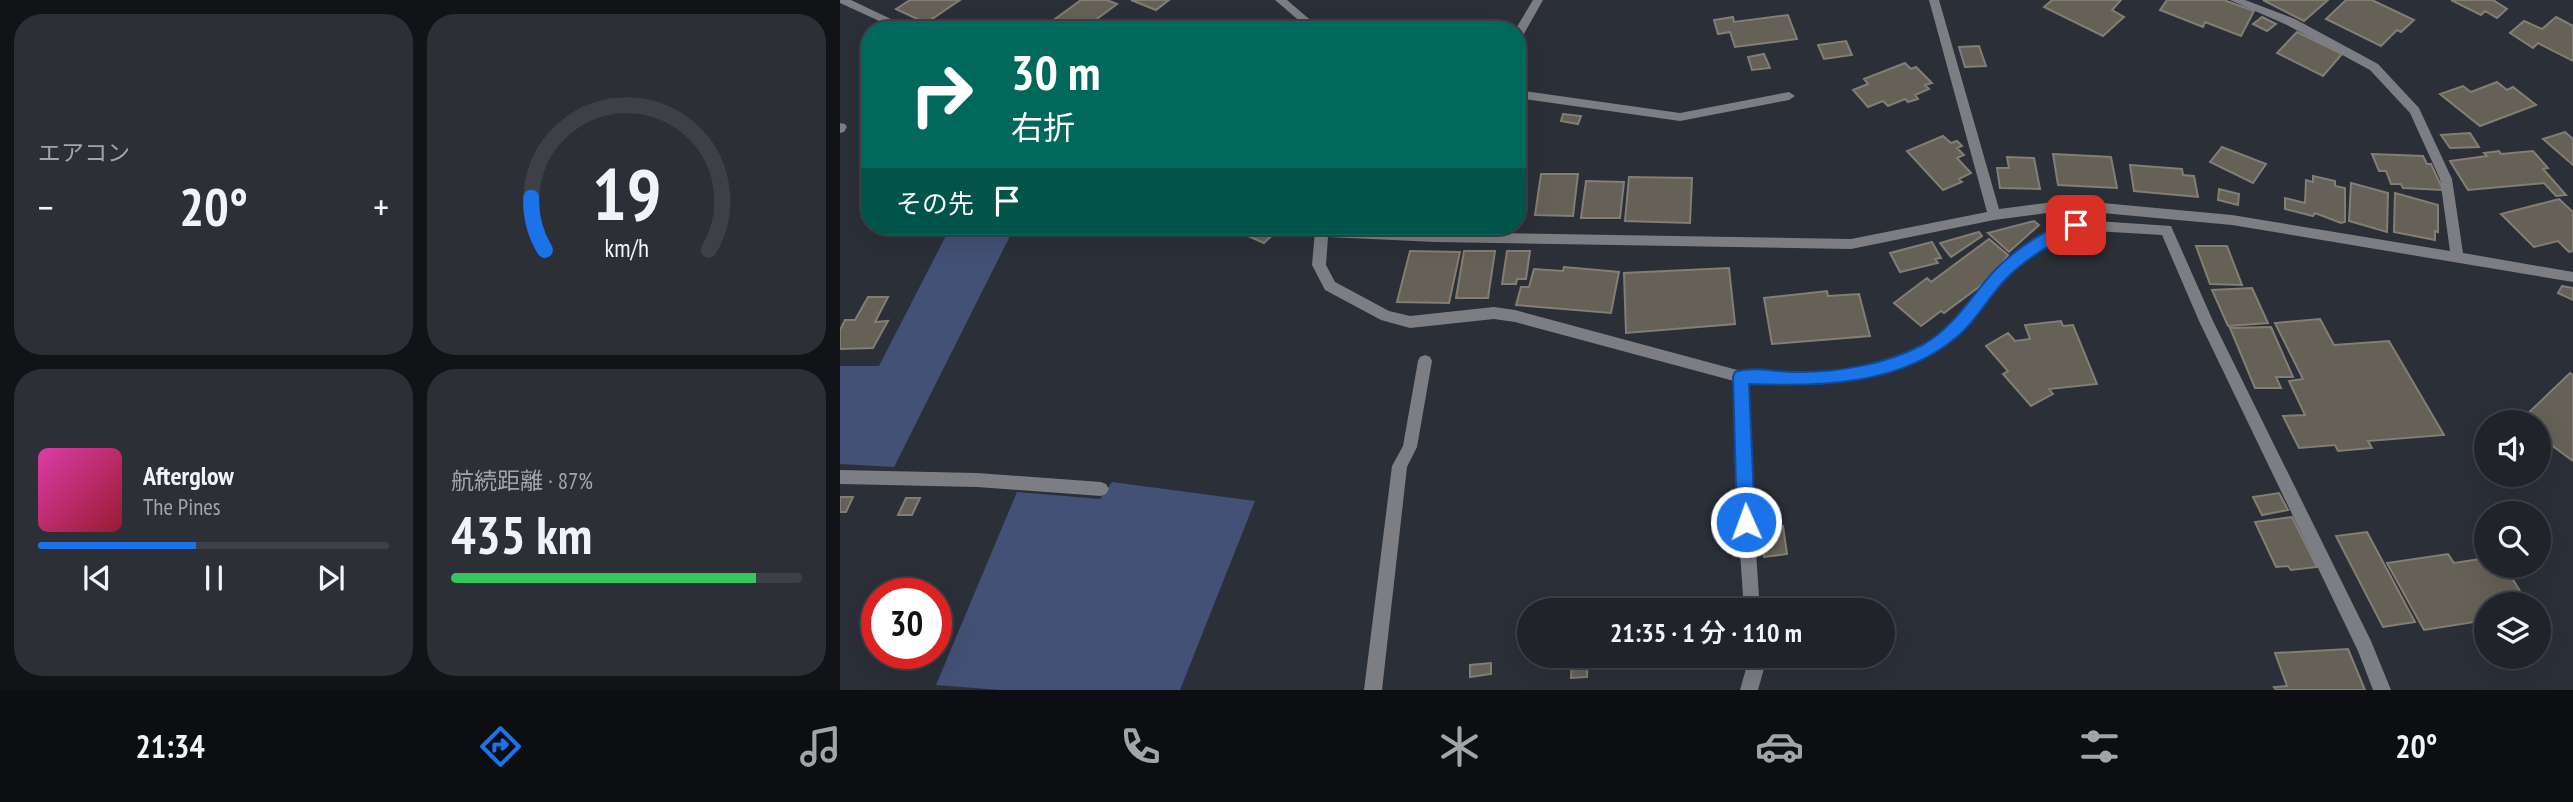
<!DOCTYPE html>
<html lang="ja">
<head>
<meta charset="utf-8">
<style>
	body { margin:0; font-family:"PT Sans Narrow","Noto Sans JP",sans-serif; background:#2d2f36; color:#f1f3f6; height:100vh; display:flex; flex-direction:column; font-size:26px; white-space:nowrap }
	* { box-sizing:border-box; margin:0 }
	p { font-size:23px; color:#a2a4a8 }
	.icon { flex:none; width:38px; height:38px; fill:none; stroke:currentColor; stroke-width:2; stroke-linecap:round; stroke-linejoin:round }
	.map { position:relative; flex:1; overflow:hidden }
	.details { display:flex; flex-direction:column; gap:14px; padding:14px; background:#121317; width:840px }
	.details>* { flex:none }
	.hud { position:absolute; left:21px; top:21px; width:665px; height:214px; border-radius:28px; box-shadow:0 7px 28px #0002,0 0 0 2px #3d4047; background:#00695c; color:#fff; overflow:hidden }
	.controls { position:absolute; left:1634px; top:410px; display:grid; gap:14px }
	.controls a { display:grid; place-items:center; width:77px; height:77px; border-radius:50%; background:#20232a; box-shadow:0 7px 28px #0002,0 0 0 2px #3d4047; font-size:35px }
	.speed { position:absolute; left:21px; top:578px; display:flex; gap:14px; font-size:35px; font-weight:700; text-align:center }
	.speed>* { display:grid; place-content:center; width:91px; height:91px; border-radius:50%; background:#20232a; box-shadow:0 7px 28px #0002,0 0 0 2px #3d4047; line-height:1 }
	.speed .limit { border:10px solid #d22; background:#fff; color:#111 }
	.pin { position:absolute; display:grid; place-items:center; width:60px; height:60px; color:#fff; margin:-30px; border-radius:14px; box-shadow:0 4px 10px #0006 }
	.me { position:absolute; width:77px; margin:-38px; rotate:358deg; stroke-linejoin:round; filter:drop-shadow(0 0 5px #0008) }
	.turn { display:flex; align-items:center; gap:24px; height:147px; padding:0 35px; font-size:32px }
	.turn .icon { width:91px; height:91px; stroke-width:2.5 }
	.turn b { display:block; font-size:49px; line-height:60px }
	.then { display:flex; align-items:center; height:66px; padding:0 35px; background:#0003; gap:14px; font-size:26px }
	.big { font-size:52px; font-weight:600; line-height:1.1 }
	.details .tile { flex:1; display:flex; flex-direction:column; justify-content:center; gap:10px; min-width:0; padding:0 24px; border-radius:28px; background:#2d2f36 }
	.details .dial { align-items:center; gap:0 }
	.dial svg { height:182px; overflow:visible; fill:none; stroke:#3d4047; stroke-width:7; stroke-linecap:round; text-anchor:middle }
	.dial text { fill:#f1f3f6; stroke:none }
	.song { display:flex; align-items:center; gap:21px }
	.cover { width:84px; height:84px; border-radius:10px; background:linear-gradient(135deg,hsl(320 70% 55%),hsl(350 70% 35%)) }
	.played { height:7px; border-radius:4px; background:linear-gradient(90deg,#1a73e8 45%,#3d4047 45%) }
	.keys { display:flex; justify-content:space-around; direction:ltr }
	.heat { display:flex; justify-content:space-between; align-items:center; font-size:38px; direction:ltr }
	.charge { height:10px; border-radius:5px; background:linear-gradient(90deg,#34c759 87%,#3d4047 0) }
	.details .tiles { flex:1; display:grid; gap:14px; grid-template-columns:repeat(2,1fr) }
	.trip { position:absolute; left:677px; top:598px; width:378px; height:70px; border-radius:35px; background:#20232a; box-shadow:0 7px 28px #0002,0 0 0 2px #3d4047; font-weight:600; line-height:70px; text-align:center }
	.tabs { display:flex; height:112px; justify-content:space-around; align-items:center; background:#0d0e11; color:#a2a4a8 }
	.tabs .icon { width:49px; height:49px }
	.tabs .on { color:#1a73e8 }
	.tabs b { font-size:32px; color:#f1f3f6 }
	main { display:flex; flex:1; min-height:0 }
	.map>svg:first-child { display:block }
	.green { fill:#435176 }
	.building { fill:#666157; stroke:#837e74; stroke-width:2 }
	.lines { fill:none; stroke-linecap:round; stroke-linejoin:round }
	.minor { fill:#7c7e83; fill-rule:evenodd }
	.route { fill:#1a73e8; stroke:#114b97; stroke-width:2 }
</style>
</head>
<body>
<main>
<section class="details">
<div class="tiles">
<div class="tile"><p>エアコン</p>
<div class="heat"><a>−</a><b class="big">20°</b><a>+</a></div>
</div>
<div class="tile dial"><svg viewBox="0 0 100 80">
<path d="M14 69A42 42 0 1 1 86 69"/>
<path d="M14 69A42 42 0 0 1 8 46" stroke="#1a73e8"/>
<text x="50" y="56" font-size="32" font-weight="700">19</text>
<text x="50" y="72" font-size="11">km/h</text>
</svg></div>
<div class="tile">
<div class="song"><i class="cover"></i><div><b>Afterglow</b><p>The Pines</p></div></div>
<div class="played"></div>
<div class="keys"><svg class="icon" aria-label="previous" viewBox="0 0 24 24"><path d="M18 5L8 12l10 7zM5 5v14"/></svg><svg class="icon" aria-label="pause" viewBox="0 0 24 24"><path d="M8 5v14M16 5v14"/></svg><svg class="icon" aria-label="next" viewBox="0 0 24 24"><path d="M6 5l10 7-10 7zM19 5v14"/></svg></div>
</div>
<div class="tile"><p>航続距離 · 87%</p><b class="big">435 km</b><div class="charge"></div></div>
</div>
</section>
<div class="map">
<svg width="1733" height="690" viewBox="0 0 1733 690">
	<rect width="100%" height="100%" fill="#2b2f38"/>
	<!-- green -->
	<path class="green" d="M111 226H175L54 467 0 464V366H39Z
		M272 482 415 501 340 690H160L96 685 177 492 260 499Z"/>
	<!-- building -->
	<path class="building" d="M70 0H120L86 23 56 9Z
		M241 0H267L277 4 242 30H200Z
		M291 0H329L316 10Z
		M1212 0H1281L1272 10 1284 17 1263 36 1204 7Z
		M1327 0H1384L1414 11 1401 36 1365 22 1363 27 1320 10Z
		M1423 0H1488L1464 21Z
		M1506 0H1532L1574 20 1561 32 1557 30 1541 46 1486 19Z
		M1611 0H1653L1667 9 1657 18 1645 11 1641 15Z
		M948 15 957 39 895 47 890 32 878 34 874 20 893 17 894 22Z
		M1422 17 1436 24 1427 31 1413 24Z
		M1716 17 1733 26V61L1698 43 1693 48 1670 33 1684 21 1702 29Z
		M1457 32 1502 54 1483 76 1437 53Z
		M1006 41 1012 55 984 59 978 45Z
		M1139 46 1146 66 1125 67 1119 47Z
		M924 54 930 68 912 70 908 57Z
		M1065 63 1071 69 1076 67 1092 83 1085 85 1089 89 1075 95 1078 99 1068 102 1065 99 1048 106 1043 101 1028 107 1013 90 1028 84 1024 79Z
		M1657 82 1667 90 1673 87 1696 105 1640 126 1600 94 1623 86 1631 92Z
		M723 114 741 116 738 124 721 121Z
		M1725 132 1733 139V165L1703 139Z
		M1630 133 1639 147 1610 148 1601 135Z
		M1103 136 1111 143 1117 141 1122 146 1117 148 1124 155 1117 158 1131 173 1119 179 1122 182 1103 190 1067 151Z
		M1382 147 1426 164 1413 183 1370 162Z
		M1659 151 1661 154 1693 151 1708 168 1703 169 1726 195 1716 196 1704 183 1628 190 1610 161 1647 156 1644 153Z
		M1213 154 1271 157 1277 188 1218 185Z
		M1532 154 1583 156 1587 164H1591L1603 190 1563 188 1561 184H1551L1546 171H1539Z
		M1167 157 1194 158 1200 189 1160 188 1157 168H1169Z
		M1290 165 1342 169 1343 175 1354 176 1358 197 1294 191Z
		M701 174H738L733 216 695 215Z
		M1473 176 1495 181V186L1505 188V222L1501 223 1475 213 1473 216 1445 209V198L1465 203 1466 180 1473 182Z
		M789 177 852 178 850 223 785 221Z
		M746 181 784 182 780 218H741Z
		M1511 183 1548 193 1547 232 1509 221Z
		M1379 189 1399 194 1398 205 1378 200Z
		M1555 193 1598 205V232L1595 231V240L1554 232Z
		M1719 199 1733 212V251L1729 252 1718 241 1694 247 1661 214Z
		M1194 221 1199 225 1169 252 1148 233Z
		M408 226H442L424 243 401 233Z
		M1139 232 1142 236 1111 257 1100 243Z
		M1149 239 1168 255 1151 278 1104 313 1101 311 1081 326 1054 303 1087 278 1091 282Z
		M1092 242 1101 258 1095 259 1098 263 1060 272 1050 253Z
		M1356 246H1387L1402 285 1370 284Z
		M570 251 620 252 609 303 557 302Z
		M624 251H655L648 298H616Z
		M667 251H690L686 279H677L676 284H662Z
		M724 267 779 272 771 313 676 305 681 287H689L694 269 723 271Z
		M889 268 895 324 786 333 784 273Z
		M1722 286 1733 288V300L1718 293Z
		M1412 288 1428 323 1388 326 1372 290Z
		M987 291 988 296 1019 294 1030 336 932 344 924 298Z
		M28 297H48L35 322 48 321 33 348 0 349V330L5 320H15Z
		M1480 319 1494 345 1549 341 1604 435 1528 441 1532 448 1498 451 1495 445 1459 448 1443 416 1465 415 1449 381 1463 379 1435 323Z
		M1221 321 1223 326 1233 325 1257 384 1209 389 1213 394 1191 406 1163 374 1168 371 1146 346 1168 333 1175 341 1190 339 1185 325Z
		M1431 327 1453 377H1436L1441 388H1415L1390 328Z
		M1730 373 1733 375V461L1699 436V422L1680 421Z
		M1439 493 1448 510 1422 515 1413 497Z
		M0 497H13L6 512H0Z
		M66 498H80L72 515H58Z
		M1452 517 1477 567 1451 570 1448 566 1436 567 1415 522Z
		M943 526 947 554 924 557 920 528Z
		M1527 532 1575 622 1543 627 1496 536Z
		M1608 554 1614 563 1647 558V565H1664L1688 604H1647V620L1584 630 1547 563Z
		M1508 649 1525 690H1436L1434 687 1447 686 1435 653Z
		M732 656H748L747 677 731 678Z
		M651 663V674L630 677V665Z"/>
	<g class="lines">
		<!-- minor -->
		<path class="minor" d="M0 0H11L74 30H59L0 3Z
			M435 0H447L482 30H470Z
			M693 0H703L681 39 677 40V30H675Z
			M1089 0H1099L1159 209 1230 200 1392 215 1610 251 1600 179 1570 113 1530 70 1447 25 1390 0H1405L1455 19 1538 64 1579 108 1612 179 1623 253 1733 272V282L1392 225 1230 210 1154 220 1011 249 595 242 488 237 486 265 495 282 549 311 570 316 654 307 675 310 901 371 958 373 1013 368 1054 359 1086 344 1110 326 1156 270 1188 242 1229 223 1227 216 1228 213H1238L1241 220 1331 226 1373 321 1531 641 1551 690H1533L1518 651 1359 321 1322 235 1237 230 1198 250 1166 278 1120 334 1096 352 1061 368 1013 380 958 385 908 383 914 522 920 611H904L898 522 894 381 675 322 654 319 570 328 541 320 485 290 472 265 475 231 470 226 595 232 1011 239 1147 212Z
			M677 90 840 113 949 92 955 96 949 100 840 121 677 98Z
			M0 123 5 124 7 127 4 132 0 133Z
			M585 355 590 357 592 361 577 447 567 467 542 690H524L552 466 563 446 578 361 580 357Z
			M0 470 137 473 261 482 266 484 269 489 266 494 261 496 137 487 0 484Z
			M908 656H924L925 665 918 690H900L907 665Z"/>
	</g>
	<!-- route -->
	<path class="route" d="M1236 219 1242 221 1244 225 1242 229C1214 243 1188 256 1166 279 1149 296 1137 320 1118 336 1062 385 980 387 909 384L915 522 912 528 906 531 899 528 897 522 893 377 895 372C912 366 936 372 954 372 997 373 1047 364 1084 344 1115 326 1132 295 1155 270 1177 248 1206 229 1236 219Z"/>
</svg>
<div class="controls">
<a><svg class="icon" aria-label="sound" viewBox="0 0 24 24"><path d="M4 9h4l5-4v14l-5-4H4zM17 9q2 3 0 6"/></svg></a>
<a><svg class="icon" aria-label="search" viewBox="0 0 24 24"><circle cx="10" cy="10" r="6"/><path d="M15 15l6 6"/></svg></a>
<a><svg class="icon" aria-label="layers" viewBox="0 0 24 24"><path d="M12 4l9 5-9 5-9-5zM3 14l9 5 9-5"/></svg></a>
</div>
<div class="speed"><div class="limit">30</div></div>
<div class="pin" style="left:1236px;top:225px;background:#d93025"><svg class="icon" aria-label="arrive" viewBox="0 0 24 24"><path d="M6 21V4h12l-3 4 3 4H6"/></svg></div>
<svg class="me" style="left:906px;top:522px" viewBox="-20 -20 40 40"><circle r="17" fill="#1a73e8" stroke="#fff" stroke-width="3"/><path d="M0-11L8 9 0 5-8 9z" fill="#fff"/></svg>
<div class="trip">21:35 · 1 分 · 110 m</div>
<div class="hud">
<div class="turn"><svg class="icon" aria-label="right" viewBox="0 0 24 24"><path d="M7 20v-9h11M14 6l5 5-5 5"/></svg><div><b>30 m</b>右折</div></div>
<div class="then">その先<svg class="icon" aria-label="arrive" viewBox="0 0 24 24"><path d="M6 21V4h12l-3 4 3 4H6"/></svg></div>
</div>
</div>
</main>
<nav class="tabs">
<b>21:34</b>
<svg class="icon on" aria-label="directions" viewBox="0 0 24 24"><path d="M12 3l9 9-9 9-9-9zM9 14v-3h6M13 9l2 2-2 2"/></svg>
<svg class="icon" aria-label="music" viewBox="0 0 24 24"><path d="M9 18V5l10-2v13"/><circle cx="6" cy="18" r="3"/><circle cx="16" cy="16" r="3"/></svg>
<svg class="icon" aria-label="phone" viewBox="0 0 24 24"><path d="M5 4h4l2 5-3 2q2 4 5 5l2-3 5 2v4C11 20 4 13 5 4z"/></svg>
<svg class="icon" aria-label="climate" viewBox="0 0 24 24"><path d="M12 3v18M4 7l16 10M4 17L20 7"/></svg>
<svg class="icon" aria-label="car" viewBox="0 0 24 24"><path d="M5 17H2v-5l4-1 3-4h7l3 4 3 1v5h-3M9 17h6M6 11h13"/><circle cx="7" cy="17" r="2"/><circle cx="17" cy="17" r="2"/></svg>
<svg class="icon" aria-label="filters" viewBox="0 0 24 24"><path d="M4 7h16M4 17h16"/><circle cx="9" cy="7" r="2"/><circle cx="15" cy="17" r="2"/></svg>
<b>20°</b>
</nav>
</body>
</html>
